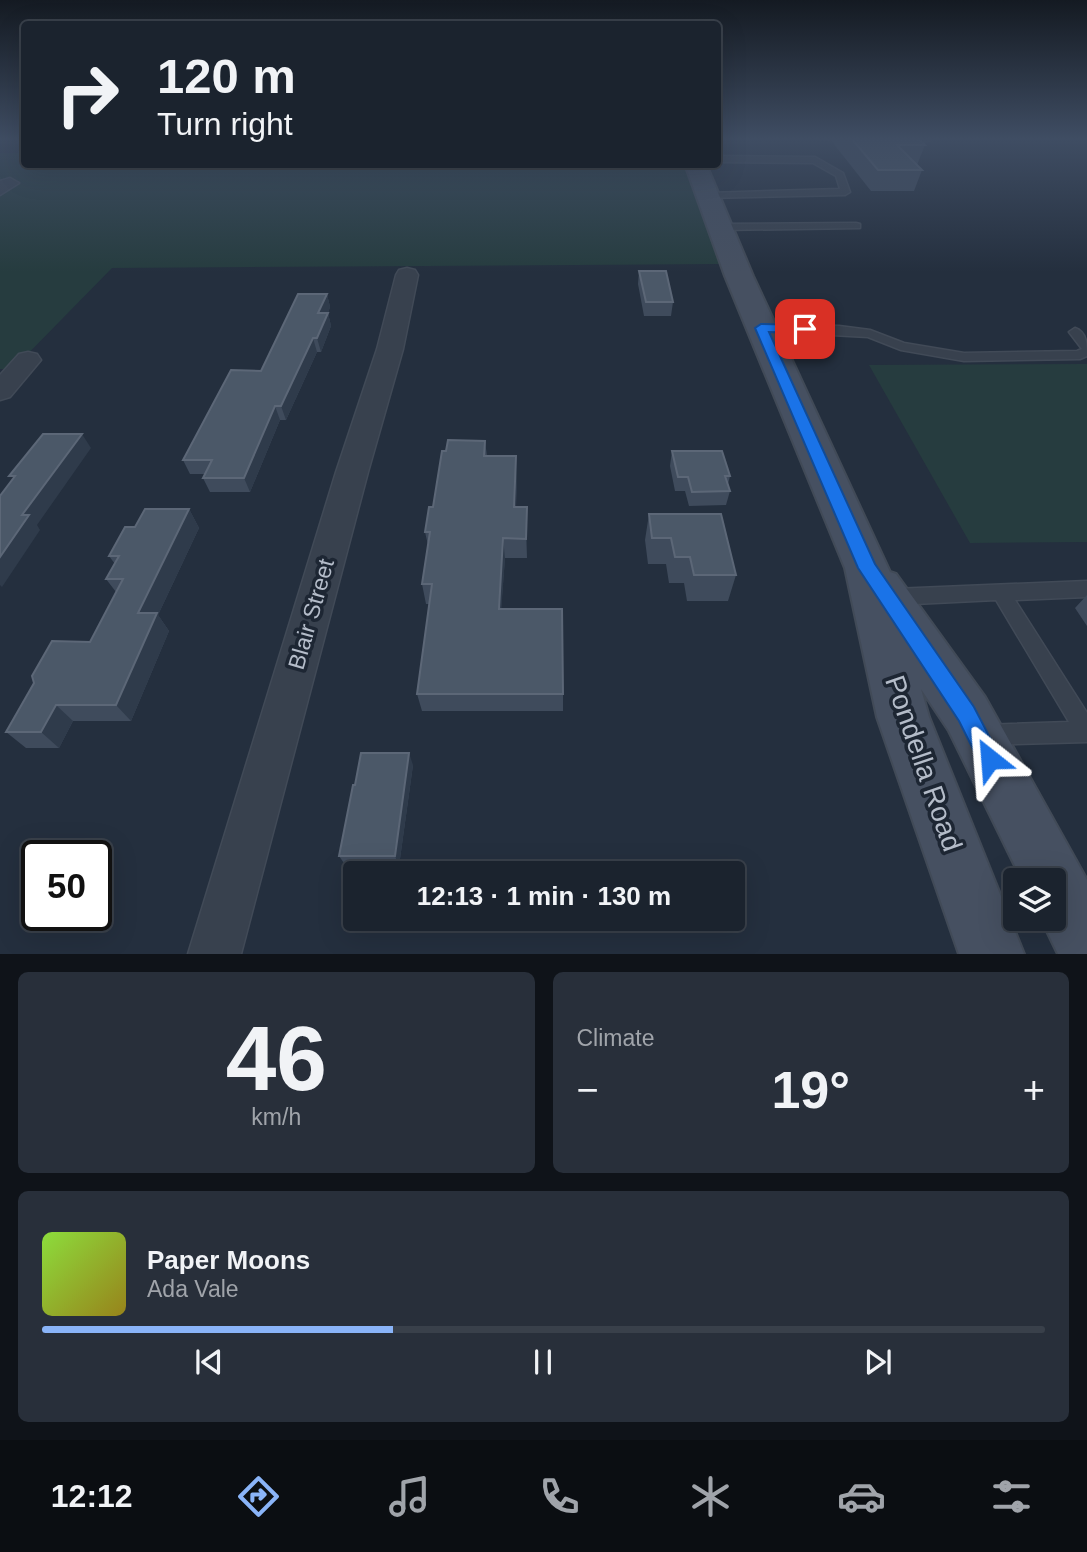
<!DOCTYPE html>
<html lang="en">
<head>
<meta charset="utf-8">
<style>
	body { margin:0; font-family:Helvetica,sans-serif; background:#282f3a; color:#f1f3f6; height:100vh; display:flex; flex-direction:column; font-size:26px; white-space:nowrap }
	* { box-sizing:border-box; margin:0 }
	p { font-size:23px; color:#a0a4aa }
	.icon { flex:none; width:38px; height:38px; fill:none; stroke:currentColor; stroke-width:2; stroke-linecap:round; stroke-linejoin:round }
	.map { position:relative; height:954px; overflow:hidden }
	.side { display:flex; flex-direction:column; gap:18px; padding:18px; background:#0f1319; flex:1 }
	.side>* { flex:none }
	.top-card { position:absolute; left:21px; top:21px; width:700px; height:147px; border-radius:7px; box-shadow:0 7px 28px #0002,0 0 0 2px #39404a; background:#1b232e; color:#f1f3f6; overflow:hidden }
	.buttons { position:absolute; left:1003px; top:868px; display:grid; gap:14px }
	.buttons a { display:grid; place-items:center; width:63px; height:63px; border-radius:7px; background:#1b232e; box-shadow:0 7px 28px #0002,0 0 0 2px #39404a; font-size:35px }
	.speed { position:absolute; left:21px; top:840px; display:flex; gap:14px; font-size:35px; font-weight:700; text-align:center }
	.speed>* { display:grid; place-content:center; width:91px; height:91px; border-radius:50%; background:#1b232e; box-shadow:0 7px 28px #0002,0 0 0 2px #39404a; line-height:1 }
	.speed .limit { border:4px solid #111; border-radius:10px; background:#fff; color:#111 }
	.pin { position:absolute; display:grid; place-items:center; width:60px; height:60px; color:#fff; margin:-30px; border-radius:14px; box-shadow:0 4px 10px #0006 }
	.me { position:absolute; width:77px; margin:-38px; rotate:332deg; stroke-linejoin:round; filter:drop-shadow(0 0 5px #0008) }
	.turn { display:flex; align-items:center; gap:24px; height:147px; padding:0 21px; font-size:32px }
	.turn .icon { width:91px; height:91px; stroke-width:2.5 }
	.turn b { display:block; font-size:49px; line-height:60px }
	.big { font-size:52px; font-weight:600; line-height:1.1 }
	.side .card { flex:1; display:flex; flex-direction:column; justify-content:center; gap:10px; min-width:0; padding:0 24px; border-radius:10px; background:#282f3a }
	.side .dial { align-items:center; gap:0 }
	.dial b { font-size:91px; line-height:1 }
	.song { display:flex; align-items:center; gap:21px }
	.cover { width:84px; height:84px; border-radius:10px; background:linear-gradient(135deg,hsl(90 70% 55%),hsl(50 70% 35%)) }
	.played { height:7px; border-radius:4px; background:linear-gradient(90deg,#8ab4f8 35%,#39404a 35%) }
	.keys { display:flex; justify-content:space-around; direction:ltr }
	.heat { display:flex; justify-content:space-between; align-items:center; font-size:38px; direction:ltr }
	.side .tiles { flex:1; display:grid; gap:18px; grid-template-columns:1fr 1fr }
	.card:last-child { grid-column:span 2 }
	.trip { position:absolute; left:343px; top:861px; width:402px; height:70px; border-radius:7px; background:#1b232e; box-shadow:0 7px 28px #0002,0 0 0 2px #39404a; font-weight:600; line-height:70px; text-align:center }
	.tab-bar { display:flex; height:112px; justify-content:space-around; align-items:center; background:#0b0e12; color:#a0a4aa }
	.tab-bar .icon { width:49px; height:49px }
	.tab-bar .selected { color:#8ab4f8 }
	.tab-bar b { font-size:32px; color:#f1f3f6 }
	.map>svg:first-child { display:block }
	.green { fill:#263c3f }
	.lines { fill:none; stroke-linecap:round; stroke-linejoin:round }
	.service-casing { stroke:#414a57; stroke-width:3 }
	.minor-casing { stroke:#414a57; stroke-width:3 }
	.secondary-casing { stroke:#414a57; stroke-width:4 }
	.service { fill:#38414e; fill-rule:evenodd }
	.minor { fill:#38414e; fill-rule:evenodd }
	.secondary { fill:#465061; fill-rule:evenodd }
	.wall { fill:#3f4b5c }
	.shaded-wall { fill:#2f3b4b }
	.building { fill:#4b5868; stroke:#5c6777; stroke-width:2 }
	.route { fill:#1a73e8; stroke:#114b97; stroke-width:2 }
	.labels { text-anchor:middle; stroke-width:7; stroke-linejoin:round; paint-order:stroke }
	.street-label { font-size:23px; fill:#b4bcc9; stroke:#1d2633 }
	.near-street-label { font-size:28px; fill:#b4bcc9; stroke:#1d2633 }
</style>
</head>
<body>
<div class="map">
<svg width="1087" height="954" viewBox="0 0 1087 954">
	<rect width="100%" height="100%" fill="#242f3e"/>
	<!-- green -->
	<path class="green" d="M0 153H24V164L685 165 721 264 112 268 13 369H0Z
		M1087 364V542L970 543 869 365Z"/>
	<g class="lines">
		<!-- service casing -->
		<g class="service-casing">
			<path id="service" d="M800 138H858V139L854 141Z
				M896 138H929L930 140C923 144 902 144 896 138Z
				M718 156 815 157 843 173 850 192 845 195 705 198V194L708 193 840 189 836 176 813 163 718 162Z
				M856 223 860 224V228L720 230 715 227 720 224Z
				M761 324 839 326 870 330 904 343 964 353 1077 351 1082 349 1069 332 1075 328C1087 332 1087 345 1087 356L1080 359 964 361 901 350 868 337 757 331V325Z
				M1087 581V597L1015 600 1087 713V742L984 745 976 742 973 735 976 728 984 725 1069 722 996 600 894 605 887 602 885 597 887 592 894 589Z"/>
		</g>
		<!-- minor casing -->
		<g class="minor-casing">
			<path id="minor" d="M10 178 19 183 0 195V181Z
				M407 268 415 270 418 275 403 349 368 472 241 954H188L336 472 377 349 396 275 399 270Z
				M28 352 37 354 41 360 10 397 0 400V375L19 354Z"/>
		</g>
		<!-- secondary casing -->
		<g class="secondary-casing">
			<path id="secondary" d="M685 164H706L753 276 890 572 896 574 985 697 1087 880V954H1058L1041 919H1054V880H1022L949 731 921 689 929 717 1024 954H959L877 717 845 568 725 276Z"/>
		</g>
		<!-- service -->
		<use href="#service" class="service"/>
		<!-- minor -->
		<use href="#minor" class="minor"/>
		<!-- secondary -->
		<use href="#secondary" class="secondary"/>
	</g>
	<!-- wall -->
	<path class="wall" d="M834 138H918L925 145 917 165 922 170 914 191H871L833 143Z
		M639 271 673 302 671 316H644L638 284Z
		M327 294 330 307 328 313 331 326 321 352H317L286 420H280L250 492H210L203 478 205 474H190L183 460Z
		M485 441 487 456 517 476 516 507H527V558H505L501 609 563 694V711H422L417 694 430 604H426L422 584 428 545 425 532 433 507 446 451Z
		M672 451 730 476 728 484 730 491 726 505 689 506 685 491H675L670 466Z
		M189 509 199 528 158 615 169 631 131 721H73L59 748H26L6 732 90 642 116 592 106 579 115 564 109 556 135 527Z
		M649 514 736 575 728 601H687L684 583H669L666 564H648L645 540Z
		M1087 595V626L1075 608Z
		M413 765 399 866H346L339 856 355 785Z"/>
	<!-- shaded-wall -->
	<path class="shaded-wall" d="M327 294 330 307 328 313 331 326 321 352 317 338 318 313Z
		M313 338 317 352 286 420 281 406Z
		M275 406 280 420 250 492 244 478Z
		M82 434 91 448 37 525 40 530 2 587 0 585V557L22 515Z
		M516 456 517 476 515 526 514 507Z
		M527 507V558L526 539Z
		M189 509 199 528 158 615 169 631 131 721 116 705 138 613Z
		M503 538 505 558 500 628 499 609Z
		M56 705 73 721 59 748 41 732Z
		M409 753 413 765 399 866 395 856Z"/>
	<!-- building -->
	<path class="building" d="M851 138H918L925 145H897L922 170H878Z
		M639 271H666L673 302H646Z
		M298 294H327L318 313H328L317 338H313L281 406H275L244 478H203L212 460H183L231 370 261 371Z
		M43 434H82L22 515H29L0 557V496L15 476H9Z
		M448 440 485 441 484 456H516L514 507H527L526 539 503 538 499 609H562L563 694H417L432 584H422L430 532H425L429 507H433L442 451H446Z
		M672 451H722L730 476H725L730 491 692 492 688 477H678Z
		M145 509H189L138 613H157L116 705H56L41 732H6L34 683 32 676 52 641 90 642 123 579H106L119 556H109L125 527H135Z
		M649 514H721L736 575H694L690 557H675L671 538H652Z
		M361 753H409L395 856H339L353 785H355Z"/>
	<!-- sky -->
	<linearGradient id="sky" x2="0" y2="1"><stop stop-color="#141a22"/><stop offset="0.51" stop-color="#3f4d63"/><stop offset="1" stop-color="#3f4d63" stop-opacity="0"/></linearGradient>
	<rect width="1087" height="272" fill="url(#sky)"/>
	<!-- route -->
	<path class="route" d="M761 324 805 325 811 329 805 333 769 332 875 564 974 707 1001 759 998 767 990 770 982 767 959 721 858 568 755 328Z"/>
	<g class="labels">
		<!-- street labels -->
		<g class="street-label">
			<text transform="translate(311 614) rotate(-74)" y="8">Blair Street</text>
		</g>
		<!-- near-street labels -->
		<g class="near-street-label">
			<text transform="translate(924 763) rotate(71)" y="10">Pondella Road</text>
		</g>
	</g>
</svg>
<div class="buttons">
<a><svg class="icon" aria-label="layers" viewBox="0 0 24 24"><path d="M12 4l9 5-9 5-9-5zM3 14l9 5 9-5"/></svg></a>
</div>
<div class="speed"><div class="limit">50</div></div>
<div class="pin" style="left:805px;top:329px;background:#d93025"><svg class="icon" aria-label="arrive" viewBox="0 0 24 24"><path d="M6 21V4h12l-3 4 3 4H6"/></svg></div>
<svg class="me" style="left:990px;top:759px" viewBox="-20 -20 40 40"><path d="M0-17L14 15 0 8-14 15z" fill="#1a73e8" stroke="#fff" stroke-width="4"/></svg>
<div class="trip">12:13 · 1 min · 130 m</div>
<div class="top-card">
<div class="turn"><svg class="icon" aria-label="right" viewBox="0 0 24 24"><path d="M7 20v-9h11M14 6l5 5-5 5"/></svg><div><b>120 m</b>Turn right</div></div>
</div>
</div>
<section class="side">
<div class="tiles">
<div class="card dial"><b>46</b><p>km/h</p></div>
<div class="card"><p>Climate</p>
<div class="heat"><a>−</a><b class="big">19°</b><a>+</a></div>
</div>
<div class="card">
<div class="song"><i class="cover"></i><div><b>Paper Moons</b><p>Ada Vale</p></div></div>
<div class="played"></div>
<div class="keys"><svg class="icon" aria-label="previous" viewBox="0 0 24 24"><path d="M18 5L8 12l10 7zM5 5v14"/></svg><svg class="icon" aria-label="pause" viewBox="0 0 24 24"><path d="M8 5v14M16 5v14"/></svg><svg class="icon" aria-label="next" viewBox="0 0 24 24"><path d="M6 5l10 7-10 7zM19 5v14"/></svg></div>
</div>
</div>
</section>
<nav class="tab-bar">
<b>12:12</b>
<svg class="icon selected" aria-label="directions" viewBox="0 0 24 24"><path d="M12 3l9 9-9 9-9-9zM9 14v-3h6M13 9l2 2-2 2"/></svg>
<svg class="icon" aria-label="music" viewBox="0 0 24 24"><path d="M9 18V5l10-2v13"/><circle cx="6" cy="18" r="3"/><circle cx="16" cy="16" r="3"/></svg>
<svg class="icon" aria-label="phone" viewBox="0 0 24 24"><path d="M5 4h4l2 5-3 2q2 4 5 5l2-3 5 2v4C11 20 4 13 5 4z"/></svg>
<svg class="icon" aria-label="climate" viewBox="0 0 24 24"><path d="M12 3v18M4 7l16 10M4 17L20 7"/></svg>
<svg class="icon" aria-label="car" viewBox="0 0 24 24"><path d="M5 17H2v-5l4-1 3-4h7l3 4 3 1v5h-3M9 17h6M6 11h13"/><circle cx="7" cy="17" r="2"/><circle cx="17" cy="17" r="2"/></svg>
<svg class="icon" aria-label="filters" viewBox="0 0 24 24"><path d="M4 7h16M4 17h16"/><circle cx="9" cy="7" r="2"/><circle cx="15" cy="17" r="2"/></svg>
</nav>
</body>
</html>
